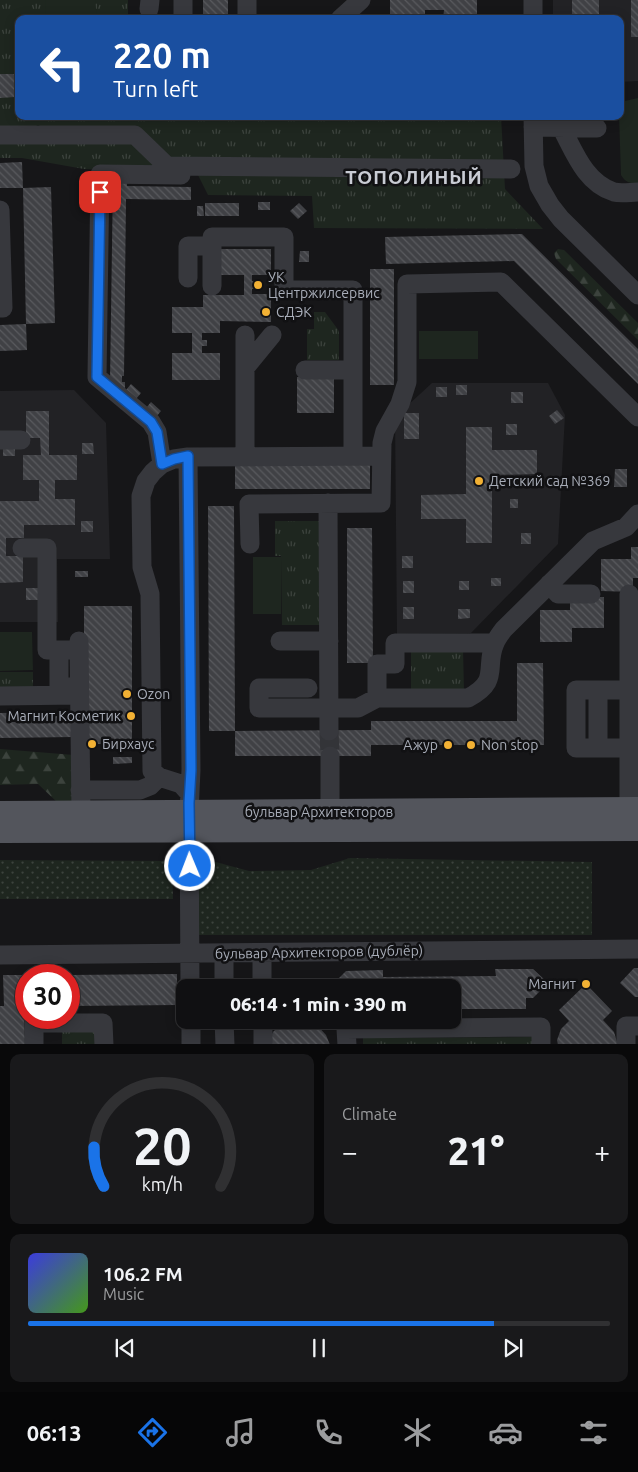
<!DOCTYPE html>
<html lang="en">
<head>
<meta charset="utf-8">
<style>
	body { margin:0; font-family:Ubuntu,sans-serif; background:#19191b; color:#f1f3f6; height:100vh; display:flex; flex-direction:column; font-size:19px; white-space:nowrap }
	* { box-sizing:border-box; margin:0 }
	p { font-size:16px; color:#9c9d9f }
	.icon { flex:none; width:28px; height:28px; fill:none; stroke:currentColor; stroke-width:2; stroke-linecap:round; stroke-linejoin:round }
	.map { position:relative; height:1044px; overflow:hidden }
	.sheet { display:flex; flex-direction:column; gap:10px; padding:10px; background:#09090a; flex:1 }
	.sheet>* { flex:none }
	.banner { position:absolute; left:15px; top:15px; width:609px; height:105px; border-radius:10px; box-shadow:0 2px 12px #0003,0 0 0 1px #303032; background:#1a4fa0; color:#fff; overflow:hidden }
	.speed { position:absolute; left:15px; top:964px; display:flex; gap:10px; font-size:25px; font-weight:700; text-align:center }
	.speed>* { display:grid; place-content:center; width:65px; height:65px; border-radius:50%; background:#101012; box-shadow:0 2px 12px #0003,0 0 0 1px #303032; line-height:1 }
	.speed .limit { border:8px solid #d22; background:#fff; color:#111 }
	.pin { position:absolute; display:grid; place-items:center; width:42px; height:42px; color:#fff; margin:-21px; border-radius:10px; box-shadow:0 2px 8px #0006 }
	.me { position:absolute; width:55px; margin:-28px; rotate:359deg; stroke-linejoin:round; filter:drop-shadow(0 0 4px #0008) }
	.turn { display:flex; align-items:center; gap:18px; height:105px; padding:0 15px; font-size:22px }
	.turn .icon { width:65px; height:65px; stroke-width:2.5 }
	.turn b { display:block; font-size:35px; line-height:42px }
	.big { font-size:38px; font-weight:800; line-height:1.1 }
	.sheet .tile { flex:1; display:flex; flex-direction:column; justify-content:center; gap:8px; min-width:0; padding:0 18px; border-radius:10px; background:#19191b }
	.sheet .dial { align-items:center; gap:0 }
	.dial svg { height:130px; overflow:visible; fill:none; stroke:#303032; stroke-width:7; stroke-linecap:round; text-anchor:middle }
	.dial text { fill:#f1f3f6; stroke:none }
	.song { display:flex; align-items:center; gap:15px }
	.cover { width:60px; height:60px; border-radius:8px; background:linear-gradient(135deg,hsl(240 70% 55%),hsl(100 70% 35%)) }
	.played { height:5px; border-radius:2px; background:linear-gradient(90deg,#1a73e8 80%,#303032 80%) }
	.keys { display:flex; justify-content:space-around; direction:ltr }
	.heat { display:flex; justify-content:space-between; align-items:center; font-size:28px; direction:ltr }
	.sheet .tiles { flex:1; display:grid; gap:10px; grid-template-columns:1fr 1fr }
	.tile:last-child { grid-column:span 2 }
	.trip { position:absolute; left:176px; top:979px; width:285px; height:50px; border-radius:10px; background:#101012; box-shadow:0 2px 12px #0003,0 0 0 1px #303032; font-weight:800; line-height:50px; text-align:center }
	.tabs { display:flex; height:80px; justify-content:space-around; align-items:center; background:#060607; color:#9c9d9f }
	.tabs .icon { width:35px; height:35px }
	.tabs .current { color:#1a73e8 }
	.tabs b { font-size:22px; color:#f1f3f6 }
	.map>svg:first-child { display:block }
	.built { fill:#222225 }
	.grass { fill:url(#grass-dots) }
	.forest { fill:url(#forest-firs) }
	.park { fill:url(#park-tufts) }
	.pitch { fill:#1e261f }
	.building { fill:url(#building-back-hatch) }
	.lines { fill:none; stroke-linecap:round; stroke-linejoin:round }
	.minor-tunnel { stroke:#333438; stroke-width:19; stroke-dasharray:19 9; stroke-linecap:butt }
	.minor { stroke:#37383d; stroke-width:19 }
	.major { stroke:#53555c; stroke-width:24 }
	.route-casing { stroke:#114b97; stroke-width:12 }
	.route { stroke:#1a73e8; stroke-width:9 }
	.poi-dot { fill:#f2b134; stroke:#111113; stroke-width:2 }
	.labels { text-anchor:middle; stroke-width:5; stroke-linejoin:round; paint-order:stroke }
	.poi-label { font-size:14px; fill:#a8adb8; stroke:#111113; text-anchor:start }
	.street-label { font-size:14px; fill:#a8adb8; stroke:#111113 }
	.district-label { font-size:19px; font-weight:bold; letter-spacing:1px; fill:#c9ccd4; stroke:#111113 }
</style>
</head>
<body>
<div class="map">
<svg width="638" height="1045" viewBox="0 0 638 1045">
	<defs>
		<pattern id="grass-dots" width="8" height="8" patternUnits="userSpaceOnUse" patternTransform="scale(1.25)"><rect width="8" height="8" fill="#1e261f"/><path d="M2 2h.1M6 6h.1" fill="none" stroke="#3c433d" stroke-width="1.8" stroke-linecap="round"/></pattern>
		<pattern id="forest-firs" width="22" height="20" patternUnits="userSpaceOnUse" patternTransform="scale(1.25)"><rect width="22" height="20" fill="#1e261f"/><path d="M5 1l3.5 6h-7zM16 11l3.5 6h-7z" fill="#3c433d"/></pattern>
		<pattern id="park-tufts" width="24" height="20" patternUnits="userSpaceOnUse" patternTransform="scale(1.25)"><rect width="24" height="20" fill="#1e261f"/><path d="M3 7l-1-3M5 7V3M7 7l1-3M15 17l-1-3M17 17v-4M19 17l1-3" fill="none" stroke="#3c433d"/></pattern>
		<pattern id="building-back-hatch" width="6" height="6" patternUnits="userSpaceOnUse" patternTransform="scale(1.25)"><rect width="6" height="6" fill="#404145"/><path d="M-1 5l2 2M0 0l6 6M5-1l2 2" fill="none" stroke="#595a5e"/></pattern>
	</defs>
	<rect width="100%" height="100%" fill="#161618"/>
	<!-- built -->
	<path class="built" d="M553 0H638V81L620 82V19H553Z
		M432 383H548L565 415 558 544 471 633 397 634 395 417Z
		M74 390 106 423 110 559H57L58 622H0V391Z"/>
	<!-- grass -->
	<path class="grass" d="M197 857 249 871 311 870 350 858 592 862V935H199Z
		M0 860 172 861 173 899H0Z"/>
	<!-- forest -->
	<path class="forest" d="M558 249 564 250 638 323V340L556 259 554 253Z
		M0 749 74 755V799L71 803 59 804 38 784 0 785Z"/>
	<!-- park -->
	<path class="park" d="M0 0H128V19H19V116H501L505 189 543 229 314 228 312 196 208 195 197 173 84 169 22 158H0Z
		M314 312H325L339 331V360H307V329H314Z
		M275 521H319L320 625H282L281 556H275Z
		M411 648H463L464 692H411Z
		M0 672H33V692H0Z
		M62 1029H97V1044H62Z
		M532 1037V1044L363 1045V1038Z"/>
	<!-- pitch -->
	<path class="pitch" d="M46 0H95L97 19H45Z
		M638 98V183C630 184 625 182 621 175L619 116 620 108 625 101Z
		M419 331H478V359H419Z
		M253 557H281V614H253Z
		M0 632H32L33 670 0 671Z"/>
	<!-- building -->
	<path class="building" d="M203 0H228V19H203Z
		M390 0H477V19H443L444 10H425V19H390Z
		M572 0H599V17L572 18Z
		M631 0H638V37H631Z
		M0 74H15V97L0 98Z
		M22 162 23 188H0V163Z
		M113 178 127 179V186L191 187V200L126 199 124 376H122V382H125V388L110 382Z
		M51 187 55 323 26 324 27 350 0 351V325L26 324 23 188Z
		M258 202H270V210H258Z
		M205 203H239V216H205Z
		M299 203 307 211 298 219 290 211Z
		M197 206H203L204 216H197Z
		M522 234 638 349V384L514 261 386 264 385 237Z
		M220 249H271V275H252V281H258V289H252V294H271V322L220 321V333H202V340H207V346H202V353H220V380H172V353H192V333H172V307H203V295H244V275H220Z
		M300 251H309V262H299Z
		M370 269H394V385H370Z
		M297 377H334V413H297Z
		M131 384 141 393 136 399 126 390Z
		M456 385H467V395H456Z
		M436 387H447V397H436Z
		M511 392H523V403H511Z
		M151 402 161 411 156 417 146 408Z
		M557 410 564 418 555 424 549 416Z
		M26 411H49V455H77V480H55V499H75V525H24V538H6V556H23V582L0 583V501H39V480H23V455H41L40 438H26Z
		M404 413H419V439H404Z
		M506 424H517V435H506Z
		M466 427H492V450H537V474L492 475V543H466V519H421V495L466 494Z
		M82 443H93L94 454H82Z
		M3 445H15V456H3Z
		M370 463V489H235V464Z
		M615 469H627V487H614Z
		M510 499H518V508H510Z
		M208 506H234L235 731H209Z
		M81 521H93V532H81Z
		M347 528H372L373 663H347Z
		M521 533H531V544H521Z
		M631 547H638V578H633V592L601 591V559H631Z
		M402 556H413V568H402Z
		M75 571H88V577H75Z
		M491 578H501V586H491Z
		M403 581H414V593H403Z
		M459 581H469V590H459Z
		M26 588H39V600H26Z
		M570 597H604V628H572V642H540V610H570Z
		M84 606H132V744H84Z
		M403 607H414V619H403Z
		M458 609H470V618L458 619Z
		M517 663H543L544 745H371V756H235V731L371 730V721H517Z
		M73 712 74 737 0 738V713Z
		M113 757H132V763L113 764Z
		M634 968H638V997H635L620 983Z
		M495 969H533L548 983 533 998H526V1009H452V988H333L331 986 346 971 383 970V977L496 976Z
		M177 974V1005L69 1006V975Z
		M3 975H26V1007H24L25 1045H0V1006H4Z
		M586 984 612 1011 603 1020 614 1032 618 1045H558L557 1040 561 1029 569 1021 559 1010Z
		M277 1020H316L314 1022 326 1035 330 1045H269L268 1042 273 1032 281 1024Z"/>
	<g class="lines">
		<!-- minor-tunnel -->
		<path class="minor-tunnel" d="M329 731 330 756"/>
		<!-- minor -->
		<path class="minor" d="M183 0V19
			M247 0V19
			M533 0V19
			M149 9 150 0
			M340 19 361 0
			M533 116 534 166 539 186 550 205 561 219 638 295
			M533 127 597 128
			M561 127C574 151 585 183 614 192 621 194 631 192 638 192
			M0 135H36
			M40 135H135L167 166 511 169
			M0 210 3 308H0
			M188 278V246H212
			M212 286V237H284V290H353V456
			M245 335V457
			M245 368 272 335
			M305 370H353
			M0 440H21
			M188 457 191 770 189 813 190 988
			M162 464 157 432 151 422 97 377 100 174 181 175
			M328 503 329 731
			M250 544 249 504 381 503 382 443 385 431 400 404 407 382V284L501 282 638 417
			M22 548H47V650H59
			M549 584 558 594H591
			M629 594V809
			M79 641 81 813
			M280 641H329
			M71 650H59V687H79
			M308 688H259V708H358L377 698H468C501 681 484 667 495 643 497 638 501 633 504 629L593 541 626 527 638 514
			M0 696 79 695
			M377 698V664H395V643H495
			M598 748V690
			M628 748H576V690H629
			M330 756V812
			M80 790H140L150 786 159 777
			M189 793 181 784 159 777 152 771 150 594 142 567 141 496 146 481 153 472 162 464 174 459 188 457 381 456
			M224 953V988
			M262 953V988
			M0 955 638 949
			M191 1020V1045
			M224 1020 225 1045
			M263 1020V1045
			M34 1045V1023H103L104 1045
			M347 1045 346 1029 541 1027V1045
			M626 1045V1026H638"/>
		<!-- major -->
		<path class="major" d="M0 813 638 809
			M0 831 638 829"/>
	</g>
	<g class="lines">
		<!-- route casing -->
		<g class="route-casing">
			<path id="route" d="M100 192 97 377 151 422 157 432 162 464 174 459 188 456 191 770 189 803 190 866"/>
		</g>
		<!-- route -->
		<use href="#route" class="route"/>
	</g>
	<!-- markers -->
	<g class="poi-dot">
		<circle cx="258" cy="285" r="5"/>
		<circle cx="266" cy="312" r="5"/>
		<circle cx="479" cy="481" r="5"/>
		<circle cx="127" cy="694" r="5"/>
		<circle cx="131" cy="716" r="5"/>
		<circle cx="92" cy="744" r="5"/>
		<circle cx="448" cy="745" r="5"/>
		<circle cx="471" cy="745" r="5"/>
		<circle cx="586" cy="984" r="5"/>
	</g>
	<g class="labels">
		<!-- poi labels -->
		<g class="poi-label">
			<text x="268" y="282">УК<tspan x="268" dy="16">Центржилсервис</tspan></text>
			<text x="276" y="317">СДЭК</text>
			<text x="489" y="486">Детский сад №369</text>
			<text x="137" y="699">Ozon</text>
			<text x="121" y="721" text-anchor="end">Магнит Косметик</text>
			<text x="102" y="749">Бирхаус</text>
			<text x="438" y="750" text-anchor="end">Ажур</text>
			<text x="481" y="750">Non stop</text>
			<text x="576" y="989" text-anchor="end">Магнит</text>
		</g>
		<!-- street labels -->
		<g class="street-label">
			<text x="319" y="817">бульвар Архитекторов</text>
			<text transform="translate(319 952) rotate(-1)" y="5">бульвар Архитекторов (дублёр)</text>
		</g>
		<!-- district labels -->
		<g class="district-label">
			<text x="414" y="184">ТОПОЛИНЫЙ</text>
		</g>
	</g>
</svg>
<div class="speed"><div class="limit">30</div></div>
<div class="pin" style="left:100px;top:192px;background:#d93025"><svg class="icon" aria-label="arrive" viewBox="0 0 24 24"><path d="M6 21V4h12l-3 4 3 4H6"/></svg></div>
<svg class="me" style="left:190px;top:866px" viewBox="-20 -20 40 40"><circle r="17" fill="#1a73e8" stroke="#fff" stroke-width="3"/><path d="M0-11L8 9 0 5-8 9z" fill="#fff"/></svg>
<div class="trip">06:14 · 1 min · 390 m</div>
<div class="banner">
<div class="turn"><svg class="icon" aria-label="left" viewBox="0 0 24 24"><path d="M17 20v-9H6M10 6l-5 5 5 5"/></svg><div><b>220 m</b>Turn left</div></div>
</div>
</div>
<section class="sheet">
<div class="tiles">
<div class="tile dial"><svg viewBox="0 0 100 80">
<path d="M14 69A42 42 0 1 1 86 69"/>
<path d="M14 69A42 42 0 0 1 8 45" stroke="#1a73e8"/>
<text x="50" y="56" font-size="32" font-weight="700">20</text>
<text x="50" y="72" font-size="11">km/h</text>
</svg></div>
<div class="tile"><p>Climate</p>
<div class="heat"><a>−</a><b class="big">21°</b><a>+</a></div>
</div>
<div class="tile">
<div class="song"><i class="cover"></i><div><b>106.2 FM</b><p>Music</p></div></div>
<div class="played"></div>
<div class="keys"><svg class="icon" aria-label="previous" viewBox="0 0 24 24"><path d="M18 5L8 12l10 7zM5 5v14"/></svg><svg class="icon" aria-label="pause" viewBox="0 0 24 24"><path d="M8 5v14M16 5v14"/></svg><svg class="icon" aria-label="next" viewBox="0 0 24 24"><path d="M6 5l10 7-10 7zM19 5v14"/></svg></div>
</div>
</div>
</section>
<nav class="tabs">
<b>06:13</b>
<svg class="icon current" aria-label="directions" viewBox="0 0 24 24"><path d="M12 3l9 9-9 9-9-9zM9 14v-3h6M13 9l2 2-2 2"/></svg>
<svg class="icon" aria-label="music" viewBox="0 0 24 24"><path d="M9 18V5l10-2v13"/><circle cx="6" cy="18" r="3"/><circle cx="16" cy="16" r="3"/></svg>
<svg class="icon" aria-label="phone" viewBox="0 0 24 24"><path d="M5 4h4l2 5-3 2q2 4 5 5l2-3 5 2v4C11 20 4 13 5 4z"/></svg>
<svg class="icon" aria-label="climate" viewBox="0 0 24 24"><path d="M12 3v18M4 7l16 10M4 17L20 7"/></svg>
<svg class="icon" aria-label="car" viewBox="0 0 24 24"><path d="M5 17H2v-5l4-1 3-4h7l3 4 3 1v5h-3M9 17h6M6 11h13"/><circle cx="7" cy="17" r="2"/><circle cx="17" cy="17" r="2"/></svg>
<svg class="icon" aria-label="filters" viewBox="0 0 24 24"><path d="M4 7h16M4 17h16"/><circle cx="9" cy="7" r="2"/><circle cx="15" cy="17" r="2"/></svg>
</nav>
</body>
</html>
